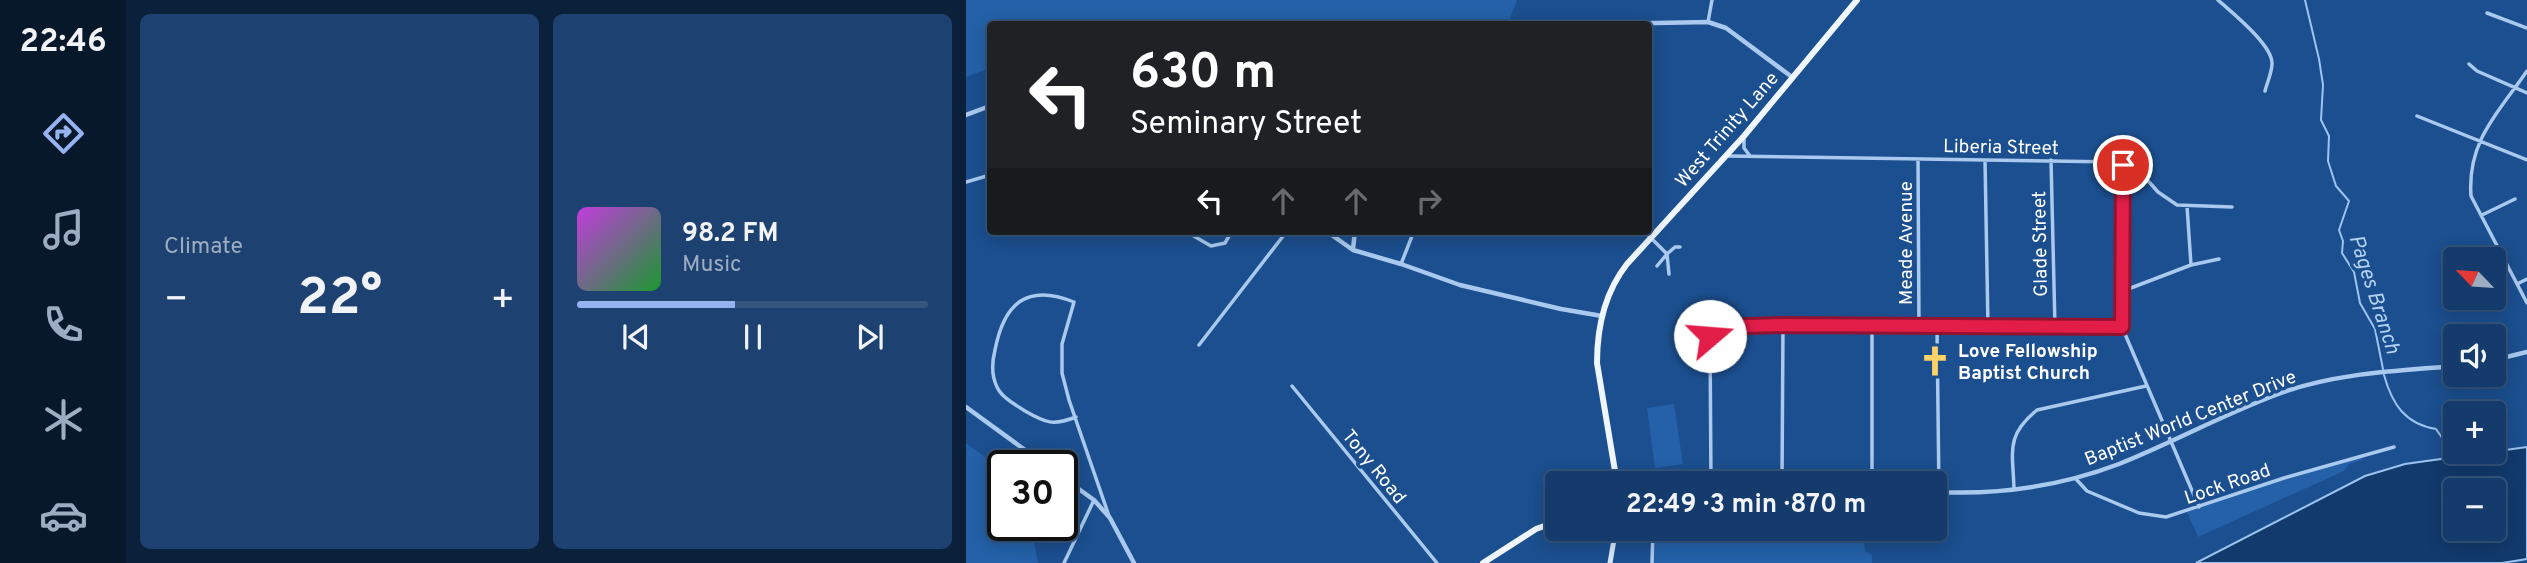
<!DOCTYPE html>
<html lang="en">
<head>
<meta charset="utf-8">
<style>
	body { margin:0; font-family:Overpass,sans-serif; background:#1d4271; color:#f1f3f6; height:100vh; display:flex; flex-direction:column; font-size:26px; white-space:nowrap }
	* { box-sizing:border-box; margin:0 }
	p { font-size:23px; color:#9dadc1 }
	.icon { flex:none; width:38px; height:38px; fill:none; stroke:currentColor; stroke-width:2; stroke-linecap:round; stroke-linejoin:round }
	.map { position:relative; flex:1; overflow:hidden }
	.sheet { display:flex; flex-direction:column; gap:14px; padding:14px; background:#0b203b; width:840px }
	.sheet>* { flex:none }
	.banner { position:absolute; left:21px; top:21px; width:665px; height:214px; border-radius:7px; box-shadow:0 4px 18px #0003,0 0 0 2px #33557e; background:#202124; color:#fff; overflow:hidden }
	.needle { width:46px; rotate:295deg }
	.buttons { position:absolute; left:1477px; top:247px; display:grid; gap:14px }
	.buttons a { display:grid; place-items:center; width:63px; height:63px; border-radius:7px; background:#143b6b; box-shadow:0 4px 18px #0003,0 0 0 2px #33557e; font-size:35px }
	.speed { position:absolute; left:21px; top:450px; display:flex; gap:14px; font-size:35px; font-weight:700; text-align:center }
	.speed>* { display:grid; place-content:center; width:91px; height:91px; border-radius:50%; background:#143b6b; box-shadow:0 4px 18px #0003,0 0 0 2px #33557e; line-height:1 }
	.speed .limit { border:4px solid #111; border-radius:10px; background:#fff; color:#111 }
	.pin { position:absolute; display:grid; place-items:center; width:60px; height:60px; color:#fff; margin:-30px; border:4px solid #fff; border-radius:50%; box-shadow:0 2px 7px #0007 }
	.me { position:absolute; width:77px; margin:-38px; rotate:72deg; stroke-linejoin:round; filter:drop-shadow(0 0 5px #0008) }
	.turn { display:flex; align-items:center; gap:24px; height:147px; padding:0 28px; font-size:32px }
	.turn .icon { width:91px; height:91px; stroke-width:2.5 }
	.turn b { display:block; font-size:49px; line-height:60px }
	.lanes { display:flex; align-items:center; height:66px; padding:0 28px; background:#0003; justify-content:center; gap:35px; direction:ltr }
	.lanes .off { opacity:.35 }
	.big { font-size:52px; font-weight:700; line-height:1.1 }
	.sheet .card { flex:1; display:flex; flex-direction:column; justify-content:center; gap:10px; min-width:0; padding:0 24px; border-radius:10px; background:#1d4271 }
	.song { display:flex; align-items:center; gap:21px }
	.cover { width:84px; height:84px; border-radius:10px; background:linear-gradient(135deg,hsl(290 70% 55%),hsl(130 70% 35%)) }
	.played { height:7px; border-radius:4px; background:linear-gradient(90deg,#95b2f1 45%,#33557e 45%) }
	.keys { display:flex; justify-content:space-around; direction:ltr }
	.heat { display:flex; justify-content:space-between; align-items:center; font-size:38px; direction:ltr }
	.sheet .tiles { flex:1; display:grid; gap:14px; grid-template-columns:repeat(2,1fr) }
	.trip { position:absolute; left:579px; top:471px; width:402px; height:70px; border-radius:7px; background:#143b6b; box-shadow:0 4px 18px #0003,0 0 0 2px #33557e; font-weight:700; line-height:70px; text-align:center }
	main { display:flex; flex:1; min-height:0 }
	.menu { display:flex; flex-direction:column; width:126px; justify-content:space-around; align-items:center; background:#08182b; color:#9dadc1 }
	.menu .icon { width:49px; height:49px }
	.menu .current { color:#95b2f1 }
	.menu b { font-size:32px; color:#f1f3f6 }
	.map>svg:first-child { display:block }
	.green { fill:#2461a8 }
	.water { fill:#123a6d; stroke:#9cc4f0; stroke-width:2; fill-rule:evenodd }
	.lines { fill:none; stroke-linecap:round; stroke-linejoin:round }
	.stream { stroke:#9cc4f0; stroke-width:2 }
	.minor { stroke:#a9c9ee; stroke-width:3.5 }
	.tertiary { stroke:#a9c9ee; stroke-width:4.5 }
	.secondary { stroke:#d6e6fa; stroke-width:5 }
	.primary { stroke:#f0f6ff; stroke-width:6 }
	.route-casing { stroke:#92132f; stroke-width:18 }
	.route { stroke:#e11d48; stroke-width:12 }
	.labels { text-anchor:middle; stroke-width:7; stroke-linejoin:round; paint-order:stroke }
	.street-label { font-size:19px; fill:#fff; stroke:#1b4f8f }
	.poi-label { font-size:19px; font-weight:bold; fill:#fff; stroke:#1b4f8f; text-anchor:start }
	.water-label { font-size:21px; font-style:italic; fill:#b5d3f5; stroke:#1b4f8f }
</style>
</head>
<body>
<main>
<nav class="menu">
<b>22:46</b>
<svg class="icon current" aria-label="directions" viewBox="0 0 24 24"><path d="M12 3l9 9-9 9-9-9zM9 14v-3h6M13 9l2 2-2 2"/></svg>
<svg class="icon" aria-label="music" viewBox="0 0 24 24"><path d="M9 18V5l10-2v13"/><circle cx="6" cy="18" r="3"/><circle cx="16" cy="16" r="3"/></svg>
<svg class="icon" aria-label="phone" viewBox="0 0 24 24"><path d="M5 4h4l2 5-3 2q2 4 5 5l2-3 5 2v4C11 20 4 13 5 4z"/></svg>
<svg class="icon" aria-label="climate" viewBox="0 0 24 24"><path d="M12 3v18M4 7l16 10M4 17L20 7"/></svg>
<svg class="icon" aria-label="car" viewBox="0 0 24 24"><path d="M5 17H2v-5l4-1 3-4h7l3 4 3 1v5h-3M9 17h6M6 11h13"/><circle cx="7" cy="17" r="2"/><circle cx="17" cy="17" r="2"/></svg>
</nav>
<section class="sheet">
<div class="tiles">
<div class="card"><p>Climate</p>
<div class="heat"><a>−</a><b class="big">22°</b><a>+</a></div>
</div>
<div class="card">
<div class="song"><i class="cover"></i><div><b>98.2 FM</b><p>Music</p></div></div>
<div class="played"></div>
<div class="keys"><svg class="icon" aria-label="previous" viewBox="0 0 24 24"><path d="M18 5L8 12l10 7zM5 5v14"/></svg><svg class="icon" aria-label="pause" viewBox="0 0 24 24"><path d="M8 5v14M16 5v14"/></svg><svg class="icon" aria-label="next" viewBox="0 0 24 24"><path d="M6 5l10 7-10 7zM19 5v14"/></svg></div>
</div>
</div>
</section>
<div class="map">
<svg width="1561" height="563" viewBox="0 0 1561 563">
	<rect width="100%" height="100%" fill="#1b4f8f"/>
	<!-- green -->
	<path class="green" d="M0 0H551L542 24H24V68L0 77Z
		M708 404 717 464 689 468 681 408Z
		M0 443 37 470V525H82L68 542 72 563H0Z
		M1395 457 1396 460 1383 464 1378 471 1232 537 1221 512 1318 478Z
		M687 528 857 529 858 532 870 540 882 542 897 533 899 551 906 555V563H687Z"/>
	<!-- water -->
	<path class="water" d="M1561 447V559L1536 563H1230L1399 476 1439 464ZM1489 490H1528V528H1489Z"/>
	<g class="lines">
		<!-- stream -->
		<path class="stream" d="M1339 0 1353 59 1357 85 1355 120 1363 136 1362 161 1370 186 1383 201 1373 230 1377 241 1376 253 1388 272 1394 303 1409 329 1417 369
			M1418 375C1426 404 1439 424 1470 429L1490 458"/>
		<!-- minor -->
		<path class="minor" d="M1252 0C1265 12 1307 45 1306 64 1306 72 1301 83 1299 91
			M1521 13 1561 28
			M742 22 746 0
			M1503 64 1511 71 1561 93
			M1561 71C1532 113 1501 141 1505 196L1561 303
			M1451 116 1561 160
			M778 138V148L784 156
			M761 156 1152 162 1168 165 1192 192 1211 205 1266 207
			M952 159 953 327
			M1019 160 1022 327
			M1085 160 1089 327
			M1157 165 1156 327 1233 507
			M0 182 24 175
			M1221 206 1225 265
			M1516 215 1549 199
			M219 231 245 246 259 243 266 231
			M678 231 701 254 691 266
			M435 264 448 231
			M703 274 701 254 709 247H714
			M1551 284 1561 279
			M1157 291 1225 265 1253 259
			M971 327 973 493
			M233 345 321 231
			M326 386 471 563
			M110 417C87 426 80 423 59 411 50 405 36 398 31 387 25 375 26 362 29 350 38 303 61 283 108 302L96 344V373L103 400 143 516
			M1109 478 1121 491 1173 513 1200 517 1318 478 1428 447
			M745 483 744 336 745 330 750 327 817 325 1156 327
			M816 483 817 325
			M906 483V325
			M1048 489C1047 452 1039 436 1071 410L1180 386
			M98 563 128 500
			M686 563 687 528"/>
		<!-- tertiary -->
		<path class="tertiary" d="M638 24 742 22 760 28 826 77
			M0 115 24 106
			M360 231 387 250 435 264 494 285 595 309 636 316
			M387 249 389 231
			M1528 360 1561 352
			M0 407 81 466
			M96 477 128 500 144 518 168 563
			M970 492C1031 495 1095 486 1153 464 1208 442 1260 413 1315 393 1370 373 1431 371 1489 366"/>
		<!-- secondary -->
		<path class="secondary" d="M644 563 650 528"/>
		<!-- primary -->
		<path class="primary" d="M651 483 631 363C631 328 639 292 661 264L778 136 891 0
			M517 563 570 529 592 521"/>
	</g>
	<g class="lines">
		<!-- route casing -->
		<g class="route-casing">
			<path id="route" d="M744 336 745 330 750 327 817 325 1156 327 1157 165"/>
		</g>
		<!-- route -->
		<use href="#route" class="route"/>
	</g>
	<!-- icons -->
	<defs>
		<g id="church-bare" transform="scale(2.415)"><path d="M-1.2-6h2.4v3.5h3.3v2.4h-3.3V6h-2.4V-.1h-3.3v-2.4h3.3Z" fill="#ffd166" stroke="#1b4f8f" stroke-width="2.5" paint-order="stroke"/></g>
	</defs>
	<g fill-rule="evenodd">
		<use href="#church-bare" x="969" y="361"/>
	</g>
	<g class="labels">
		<!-- street labels -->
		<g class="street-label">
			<text transform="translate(760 129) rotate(-49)" y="7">West Trinity Lane</text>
			<text transform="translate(1035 146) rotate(1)" y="7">Liberia Street</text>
			<text transform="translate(939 243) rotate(-90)" y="7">Meade Avenue</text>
			<text transform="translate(1073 244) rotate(-91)" y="7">Glade Street</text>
			<text transform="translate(1224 417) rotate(-22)" y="7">Baptist World Center Drive</text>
			<text transform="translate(409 466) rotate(51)" y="7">Tony Road</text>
			<text transform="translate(1261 483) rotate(-19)" y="7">Lock Road</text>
		</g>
		<!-- poi labels -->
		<g class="poi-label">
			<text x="992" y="357">Love Fellowship<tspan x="992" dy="22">Baptist Church</tspan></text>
		</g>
		<!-- water labels -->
		<g class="water-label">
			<text transform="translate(1409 294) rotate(72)" y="7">Pages Branch</text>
		</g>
	</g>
</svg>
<div class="buttons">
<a><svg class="needle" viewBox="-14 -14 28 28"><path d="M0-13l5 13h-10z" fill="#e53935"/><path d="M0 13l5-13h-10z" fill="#9dadc1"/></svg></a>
<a><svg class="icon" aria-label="sound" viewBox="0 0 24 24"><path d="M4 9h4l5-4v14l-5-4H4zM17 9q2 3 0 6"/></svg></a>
<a>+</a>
<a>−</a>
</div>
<div class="speed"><div class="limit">30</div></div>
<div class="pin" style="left:1157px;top:165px;background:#d93025"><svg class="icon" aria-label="arrive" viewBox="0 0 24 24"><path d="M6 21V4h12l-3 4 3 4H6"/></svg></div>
<svg class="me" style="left:744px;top:336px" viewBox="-20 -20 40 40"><circle r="19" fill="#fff"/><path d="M0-13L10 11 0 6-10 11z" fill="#e11d48"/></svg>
<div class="trip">22:49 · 3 min · 870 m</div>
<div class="banner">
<div class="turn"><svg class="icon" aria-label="left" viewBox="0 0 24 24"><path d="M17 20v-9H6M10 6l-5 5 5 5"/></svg><div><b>630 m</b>Seminary Street</div></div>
<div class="lanes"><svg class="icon" aria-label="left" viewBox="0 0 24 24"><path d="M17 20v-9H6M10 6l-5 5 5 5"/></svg><svg class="icon off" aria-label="ahead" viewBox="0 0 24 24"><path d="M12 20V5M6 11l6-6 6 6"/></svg><svg class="icon off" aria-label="ahead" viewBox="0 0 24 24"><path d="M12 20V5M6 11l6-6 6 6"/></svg><svg class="icon off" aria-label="right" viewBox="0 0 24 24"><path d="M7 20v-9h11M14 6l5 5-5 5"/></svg></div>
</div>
</div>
</main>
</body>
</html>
